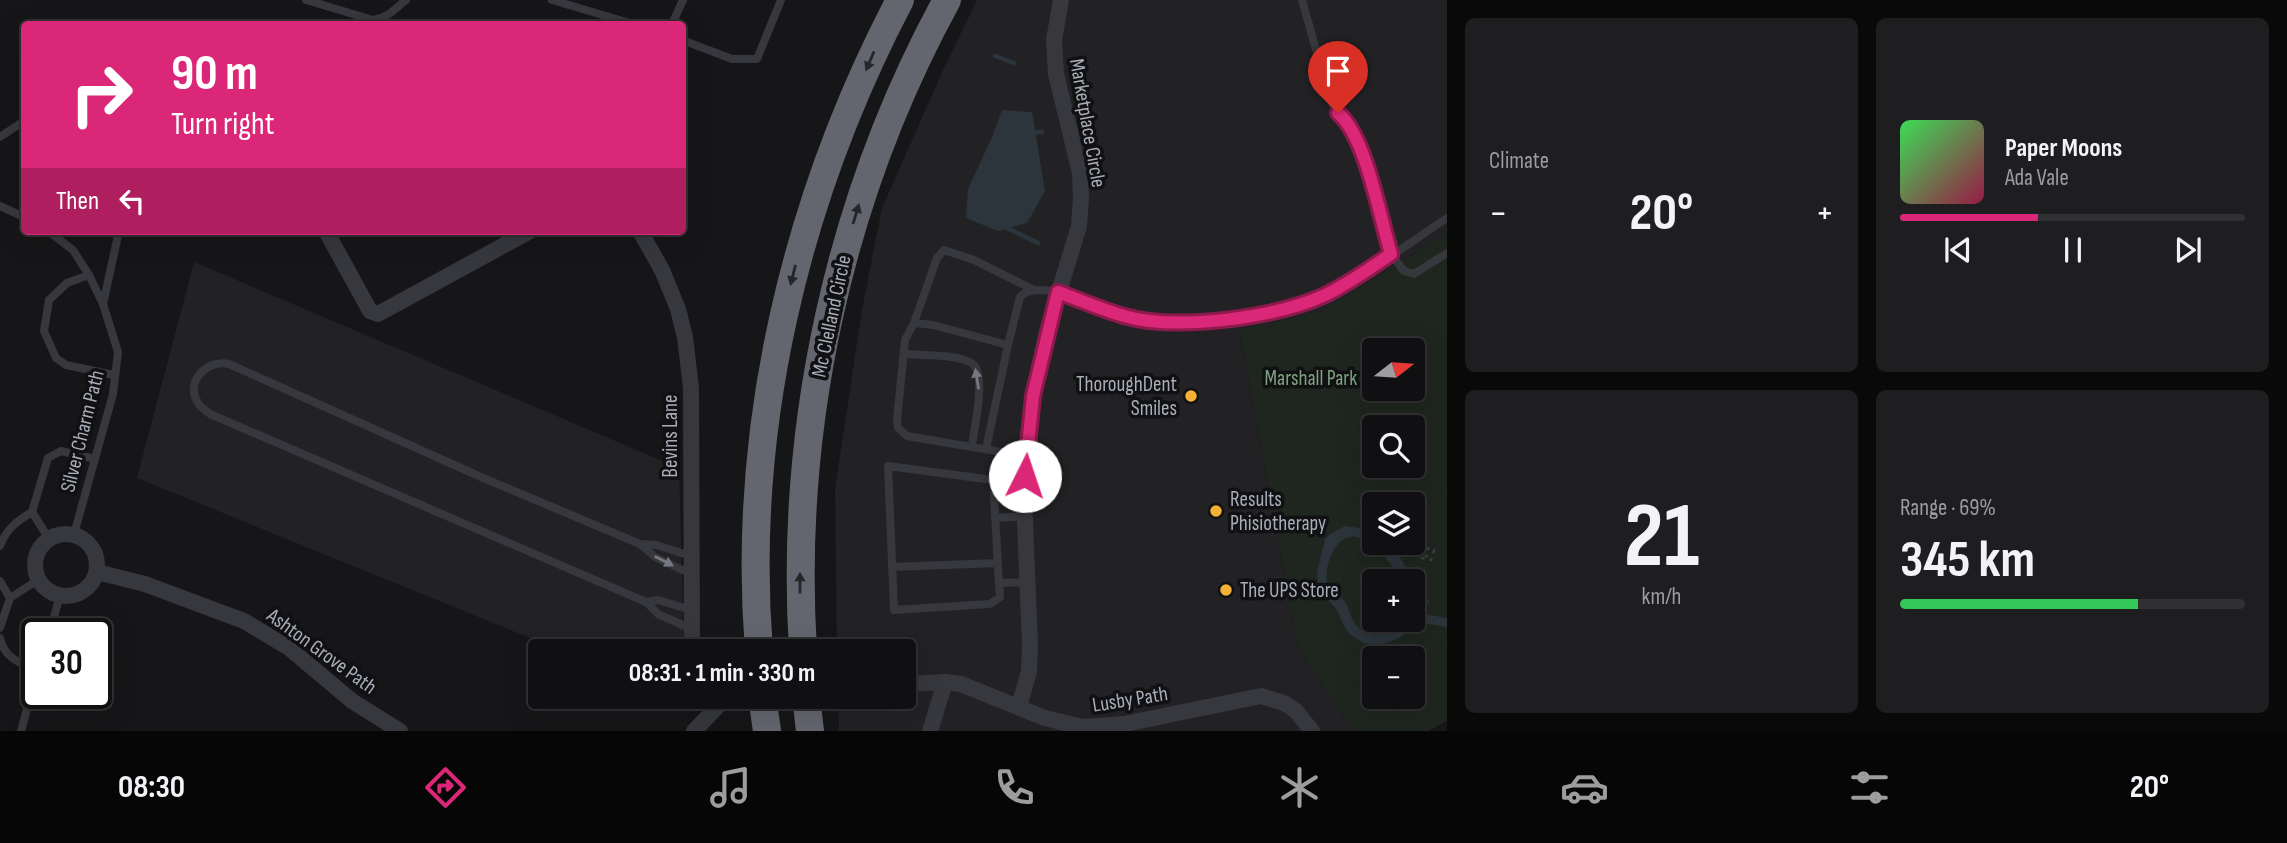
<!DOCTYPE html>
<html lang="en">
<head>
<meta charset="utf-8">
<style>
	body { margin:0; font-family:"Sofia Sans Condensed",sans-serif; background:#1e1e20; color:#f1f3f6; height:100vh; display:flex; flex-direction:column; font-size:26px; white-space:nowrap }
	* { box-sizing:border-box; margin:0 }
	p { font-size:23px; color:#9c9d9f }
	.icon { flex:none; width:38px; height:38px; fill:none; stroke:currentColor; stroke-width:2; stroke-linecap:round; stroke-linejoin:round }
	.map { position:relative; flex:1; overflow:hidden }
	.details { display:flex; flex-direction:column; gap:18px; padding:18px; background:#09090a; width:840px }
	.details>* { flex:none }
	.guide { position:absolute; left:21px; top:21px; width:665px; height:214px; border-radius:7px; box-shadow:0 7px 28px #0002,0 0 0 2px #303032; background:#db2777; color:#fff; overflow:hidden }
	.needle { width:46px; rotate:73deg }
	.tools { position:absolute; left:1362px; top:338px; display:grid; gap:14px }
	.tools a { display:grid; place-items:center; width:63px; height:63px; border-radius:7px; background:#101012; box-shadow:0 7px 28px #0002,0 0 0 2px #303032; font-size:35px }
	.speed { position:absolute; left:21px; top:618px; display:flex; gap:14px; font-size:35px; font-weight:700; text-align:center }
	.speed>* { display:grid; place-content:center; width:91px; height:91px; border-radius:50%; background:#101012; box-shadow:0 7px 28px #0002,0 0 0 2px #303032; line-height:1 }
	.speed .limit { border:4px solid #111; border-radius:10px; background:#fff; color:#111 }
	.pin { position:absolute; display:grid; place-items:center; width:60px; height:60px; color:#fff; margin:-72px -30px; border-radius:50% 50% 50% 0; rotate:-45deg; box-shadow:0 0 7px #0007 }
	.pin .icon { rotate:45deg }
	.me { position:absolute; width:77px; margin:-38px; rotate:4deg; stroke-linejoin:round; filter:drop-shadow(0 0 5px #0008) }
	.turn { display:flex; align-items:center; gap:24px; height:147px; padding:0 35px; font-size:32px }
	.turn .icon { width:91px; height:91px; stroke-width:2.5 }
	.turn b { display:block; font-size:49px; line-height:60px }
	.then { display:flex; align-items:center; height:66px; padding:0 35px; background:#0003; gap:14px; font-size:26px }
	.big { font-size:52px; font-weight:700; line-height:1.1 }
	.details .card { flex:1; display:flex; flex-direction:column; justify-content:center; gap:10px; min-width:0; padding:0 24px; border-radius:10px; background:#1e1e20 }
	.details .dial { align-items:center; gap:0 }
	.dial b { font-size:91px; line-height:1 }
	.song { display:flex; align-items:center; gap:21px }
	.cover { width:84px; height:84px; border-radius:10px; background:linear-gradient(135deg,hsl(130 70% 55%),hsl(340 70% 35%)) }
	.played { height:7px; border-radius:4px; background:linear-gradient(90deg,#db2777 40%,#303032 40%) }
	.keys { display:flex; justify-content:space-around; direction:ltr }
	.heat { display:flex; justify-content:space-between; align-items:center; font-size:38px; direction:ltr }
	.charge { height:10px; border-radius:5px; background:linear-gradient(90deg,#34c759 69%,#303032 0) }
	.details .tiles { flex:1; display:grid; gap:18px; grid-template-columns:repeat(2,1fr) }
	.trip { position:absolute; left:528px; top:639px; width:388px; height:70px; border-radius:7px; background:#101012; box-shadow:0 7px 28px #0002,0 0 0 2px #303032; font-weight:700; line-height:70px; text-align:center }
	.tabs { display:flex; height:112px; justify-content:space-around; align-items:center; background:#060607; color:#9c9d9f }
	.tabs .icon { width:49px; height:49px }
	.tabs .active { color:#db2777 }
	.tabs b { font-size:32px; color:#f1f3f6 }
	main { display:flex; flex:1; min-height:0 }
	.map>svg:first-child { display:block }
	.built { fill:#222225 }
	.green { fill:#1e261f; fill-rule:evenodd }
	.water { fill:#2c353c }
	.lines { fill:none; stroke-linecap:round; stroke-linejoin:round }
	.stream { stroke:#2c353c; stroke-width:4.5 }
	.path { stroke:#3d3f44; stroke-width:2.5; stroke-dasharray:3.5 5; stroke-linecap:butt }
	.lane { stroke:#37383d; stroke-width:8 }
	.street { stroke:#37383d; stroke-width:16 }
	.highway { stroke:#63666e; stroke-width:28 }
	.oneway { fill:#26262a }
	.oneway2 { fill:#757881 }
	.route-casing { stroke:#8e194d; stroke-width:18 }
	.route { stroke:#db2777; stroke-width:12 }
	.poi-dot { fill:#f2b134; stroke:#111113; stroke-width:2.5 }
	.labels { text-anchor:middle; stroke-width:7; stroke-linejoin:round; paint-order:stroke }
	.street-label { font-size:21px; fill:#a8adb8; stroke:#111113 }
	.park-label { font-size:21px; fill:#7fa381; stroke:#111113 }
	.poi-label { font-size:21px; fill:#a8adb8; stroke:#111113; text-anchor:start }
</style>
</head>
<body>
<main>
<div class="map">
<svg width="1447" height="731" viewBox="0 0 1447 731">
	<rect width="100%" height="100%" fill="#161618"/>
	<!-- built -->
	<path class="built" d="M977 0H1447V233L1322 311 1239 329 1298 647 1353 731H839L838 697 905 696V651H837L835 489 862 310 882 208 944 68Z
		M194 262 679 468 684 651H562L137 478Z"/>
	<!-- green -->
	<path class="green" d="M1447 233V721L1428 731H1353L1298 647 1239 329 1322 311ZM1374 350H1412V388H1374ZM1374 427H1412V466H1374ZM1374 504H1412V542H1374ZM1374 581H1412V620H1374ZM1374 658H1412V696H1374Z"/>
	<!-- water -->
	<path class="water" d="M1002 110 1032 112 1045 191 1027 223 998 231 966 218 968 189 992 137Z
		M1345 526 1366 529 1374 535V542C1394 542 1405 563 1412 581H1401C1395 566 1376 544 1360 538 1337 529 1324 565 1327 582 1329 592 1339 595 1345 602 1349 608 1350 616 1354 622 1367 642 1392 636 1405 620H1412V582L1419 598 1422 600 1426 597 1430 602 1423 608V614L1447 618V627L1423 623 1397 639 1380 645 1364 643 1352 636 1345 628 1336 608 1319 591 1317 572 1325 539 1330 534Z"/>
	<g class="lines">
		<!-- stream -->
		<path class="stream" d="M995 56 1014 63
			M1030 133 1042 132
			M1007 224V228L1038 243"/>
		<!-- path -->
		<path class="path" d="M1424 549 1422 558 1431 560 1434 550 1428 548 1426 556H1428"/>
		<!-- lane -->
		<path class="lane" d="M306 0 373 20C388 18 395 9 406 0
			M552 0 633 24
			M1302 0 1330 99 1337 113 1353 130 1362 154 1391 254 1404 271 1414 274 1447 253
			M672 24 683 0
			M682 40 732 59H757L781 0
			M0 137 24 121
			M0 206 24 217
			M48 231 73 250 89 275 103 304 118 352 113 394 74 534
			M89 275 67 283 49 300 44 331 56 358 66 365 114 375
			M103 304 119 231
			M914 323 937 258 944 250 974 260 1034 290
			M904 354C920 355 962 354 974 365 986 378 974 429 972 446
			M986 449 1008 345
			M1025 456 907 436 898 428 897 420 905 340 914 323 933 325 1008 345 1020 297C1040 275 1102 311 1126 317 1140 320 1158 324 1173 324 1219 324 1277 314 1320 297 1360 281 1410 242 1447 218
			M995 518 1025 516
			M49 539 32 512 48 458 61 451 95 459
			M640 544 655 557 691 574
			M0 546C6 529 17 521 32 512
			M691 556 656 545 640 544 481 477 229 364C208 359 184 381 198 403 200 407 207 411 210 414L646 602 658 614 691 629
			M892 567 998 563
			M0 581 10 598
			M999 583 993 480 888 466 894 610 990 604 1000 597 999 583 1029 582
			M646 602 658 600 691 610
			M0 628 10 598 38 580
			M49 634 60 596
			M0 638C4 658 20 663 37 670
			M21 731 37 673"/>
		<!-- street -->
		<path class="street" d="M326 231 370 311 378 314 530 231
			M640 231 662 270 678 309 685 337 691 388 692 651
			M35 565a31 31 0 1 1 62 0a31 31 0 1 1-62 0Z
			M97 572 145 584 244 621 289 648 352 701 400 731
			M905 684 945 682 961 684 1045 718 1082 727 1124 724 1261 696 1284 703 1295 710 1312 731
			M706 696 708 699 722 702 763 700
			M1019 707 1029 671 1030 645 1024 497 1025 456 1033 396 1047 331 1079 226 1081 198 1080 173 1056 74 1054 40 1061 0
			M694 731 722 702
			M930 731 945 682"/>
		<!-- highway -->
		<path class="highway" d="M759 651C741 427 796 198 900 0
			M803 651C789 427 839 197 947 0
			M762 696 767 731
			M806 696 810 731"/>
	</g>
	<!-- one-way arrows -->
	<defs><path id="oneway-solid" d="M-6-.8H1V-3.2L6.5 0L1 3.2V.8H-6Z" transform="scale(1.75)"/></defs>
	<g class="oneway">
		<use href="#oneway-solid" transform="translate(870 61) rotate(113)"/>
		<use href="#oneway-solid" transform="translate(856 214) rotate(-73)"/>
		<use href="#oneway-solid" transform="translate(793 275) rotate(104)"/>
		<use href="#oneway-solid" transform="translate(800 583) rotate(-90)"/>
	</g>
	<g class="oneway2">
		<use href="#oneway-solid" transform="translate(977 379) rotate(-99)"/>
		<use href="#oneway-solid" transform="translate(664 561) rotate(27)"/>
	</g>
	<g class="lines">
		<!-- route casing -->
		<g class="route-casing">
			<path id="route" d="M1025 476 1033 396 1058 292C1080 300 1102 310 1124 316 1176 331 1273 318 1323 296 1347 285 1369 269 1391 254 1380 218 1366 136 1338 113"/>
		</g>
		<!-- route -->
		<use href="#route" class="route"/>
	</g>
	<!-- markers -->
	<g class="poi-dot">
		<circle cx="1191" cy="396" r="7"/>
		<circle cx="1216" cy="511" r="7"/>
		<circle cx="1226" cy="590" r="7"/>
	</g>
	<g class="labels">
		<!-- street labels -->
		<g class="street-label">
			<text transform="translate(1088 123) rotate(80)" y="7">Marketplace Circle</text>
			<text transform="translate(831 316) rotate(-78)" y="7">Mc Clelland Circle</text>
			<text transform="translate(82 431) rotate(-76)" y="7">Silver Charm Path</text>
			<text transform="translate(670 436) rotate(-90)" y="7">Bevins Lane</text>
			<text transform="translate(322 651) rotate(36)" y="7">Ashton Grove Path</text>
			<text transform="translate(1130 699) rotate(-9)" y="7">Lusby Path</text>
		</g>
		<!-- park labels -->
		<g class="park-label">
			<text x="1311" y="385">Marshall Park</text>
		</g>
		<!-- poi labels -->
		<g class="poi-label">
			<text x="1177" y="391" text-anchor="end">ThoroughDent<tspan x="1177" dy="24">Smiles</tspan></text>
			<text x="1230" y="506">Results<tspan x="1230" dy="24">Phisiotherapy</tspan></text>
			<text x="1240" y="597">The UPS Store</text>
		</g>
	</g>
</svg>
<div class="tools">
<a><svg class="needle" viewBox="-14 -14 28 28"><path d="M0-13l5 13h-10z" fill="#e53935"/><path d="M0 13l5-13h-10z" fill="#9c9d9f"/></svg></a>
<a><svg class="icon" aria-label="search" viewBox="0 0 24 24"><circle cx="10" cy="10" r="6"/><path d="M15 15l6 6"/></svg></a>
<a><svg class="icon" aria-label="layers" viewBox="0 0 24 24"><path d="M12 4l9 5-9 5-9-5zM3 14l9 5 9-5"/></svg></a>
<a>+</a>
<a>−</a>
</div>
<div class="speed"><div class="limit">30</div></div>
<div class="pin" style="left:1338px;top:113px;background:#d93025"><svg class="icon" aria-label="arrive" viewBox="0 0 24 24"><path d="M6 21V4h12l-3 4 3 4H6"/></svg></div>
<svg class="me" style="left:1025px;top:476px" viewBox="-20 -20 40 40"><circle r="19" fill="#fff"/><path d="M0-13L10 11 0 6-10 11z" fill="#db2777"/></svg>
<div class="trip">08:31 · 1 min · 330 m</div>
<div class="guide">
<div class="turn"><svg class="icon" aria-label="right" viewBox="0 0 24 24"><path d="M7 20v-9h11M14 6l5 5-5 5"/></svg><div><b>90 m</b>Turn right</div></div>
<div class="then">Then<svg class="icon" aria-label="left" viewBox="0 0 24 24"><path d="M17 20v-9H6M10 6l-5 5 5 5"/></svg></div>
</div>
</div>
<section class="details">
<div class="tiles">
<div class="card"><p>Climate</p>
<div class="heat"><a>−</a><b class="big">20°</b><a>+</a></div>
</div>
<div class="card">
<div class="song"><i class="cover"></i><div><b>Paper Moons</b><p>Ada Vale</p></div></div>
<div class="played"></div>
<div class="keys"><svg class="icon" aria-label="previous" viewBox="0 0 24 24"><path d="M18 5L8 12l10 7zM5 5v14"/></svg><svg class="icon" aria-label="pause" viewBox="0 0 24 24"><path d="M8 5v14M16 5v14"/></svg><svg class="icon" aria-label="next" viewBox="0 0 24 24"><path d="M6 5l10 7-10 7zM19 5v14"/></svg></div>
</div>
<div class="card dial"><b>21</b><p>km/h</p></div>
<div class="card"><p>Range · 69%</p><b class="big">345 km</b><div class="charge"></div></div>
</div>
</section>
</main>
<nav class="tabs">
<b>08:30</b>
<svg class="icon active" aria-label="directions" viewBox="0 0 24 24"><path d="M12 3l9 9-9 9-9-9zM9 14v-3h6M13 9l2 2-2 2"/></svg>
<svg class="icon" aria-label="music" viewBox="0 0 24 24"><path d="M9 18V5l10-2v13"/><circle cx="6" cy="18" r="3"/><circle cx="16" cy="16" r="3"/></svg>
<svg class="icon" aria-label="phone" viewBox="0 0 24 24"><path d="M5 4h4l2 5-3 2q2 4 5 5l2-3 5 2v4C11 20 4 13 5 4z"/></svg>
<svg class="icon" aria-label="climate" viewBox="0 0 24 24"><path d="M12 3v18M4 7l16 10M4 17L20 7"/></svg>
<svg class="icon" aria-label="car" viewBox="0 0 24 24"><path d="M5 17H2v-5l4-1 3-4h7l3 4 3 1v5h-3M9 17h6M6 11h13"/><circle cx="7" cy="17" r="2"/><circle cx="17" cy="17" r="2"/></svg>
<svg class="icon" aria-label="filters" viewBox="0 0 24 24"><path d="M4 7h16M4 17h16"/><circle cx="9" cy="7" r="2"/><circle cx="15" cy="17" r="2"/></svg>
<b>20°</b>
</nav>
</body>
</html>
